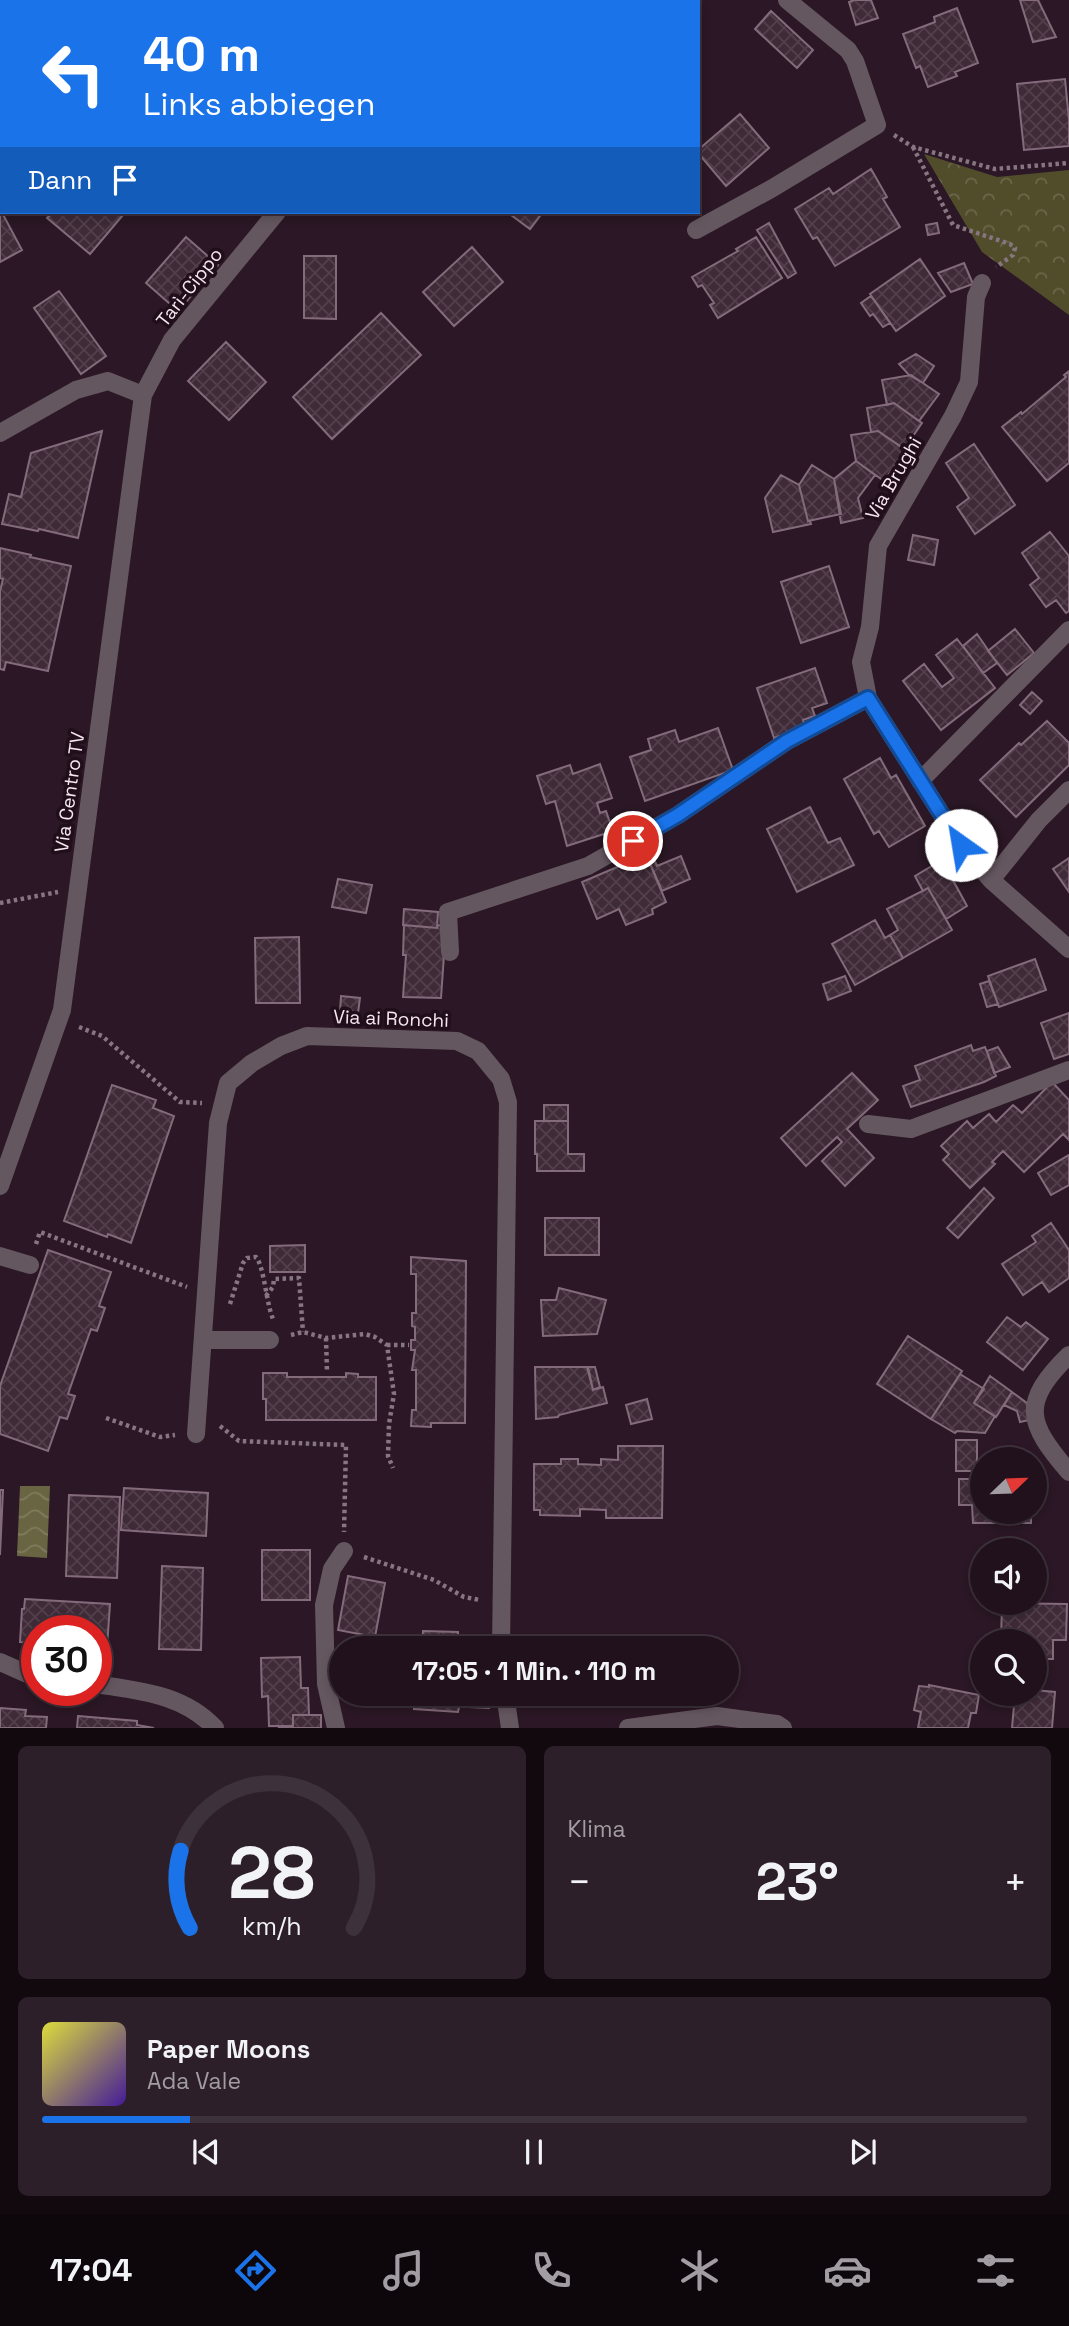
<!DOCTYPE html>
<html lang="de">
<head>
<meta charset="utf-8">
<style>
	body { margin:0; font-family:"Space Grotesk",sans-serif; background:#2d1f29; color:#f1f3f6; height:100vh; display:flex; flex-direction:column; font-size:26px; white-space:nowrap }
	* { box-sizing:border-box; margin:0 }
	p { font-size:23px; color:#a29da3 }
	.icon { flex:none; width:38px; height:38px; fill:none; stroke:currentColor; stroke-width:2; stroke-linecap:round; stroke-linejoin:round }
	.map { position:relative; height:1728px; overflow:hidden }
	.panel { display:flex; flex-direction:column; gap:18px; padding:18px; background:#12090f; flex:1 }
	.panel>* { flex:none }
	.guide { position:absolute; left:0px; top:0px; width:700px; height:214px; box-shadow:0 4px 10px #0003,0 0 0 2px #3d313b; background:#1a73e8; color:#fff; overflow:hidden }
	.needle { width:46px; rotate:67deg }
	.buttons { position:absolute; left:970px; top:1447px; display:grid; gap:14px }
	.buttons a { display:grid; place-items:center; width:77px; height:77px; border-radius:50%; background:#20111c; box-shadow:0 4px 10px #0003,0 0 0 2px #3d313b; font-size:35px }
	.speed { position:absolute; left:21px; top:1615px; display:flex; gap:14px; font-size:35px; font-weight:700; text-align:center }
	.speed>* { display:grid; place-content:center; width:91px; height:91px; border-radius:50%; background:#20111c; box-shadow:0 4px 10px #0003,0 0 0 2px #3d313b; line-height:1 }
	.speed .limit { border:10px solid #d22; background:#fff; color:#111 }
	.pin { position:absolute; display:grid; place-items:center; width:60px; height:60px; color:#fff; margin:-30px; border:4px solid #fff; border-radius:50%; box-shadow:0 2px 7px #0007 }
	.me { position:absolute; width:77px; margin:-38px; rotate:328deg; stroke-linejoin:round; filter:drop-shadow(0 0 5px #0008) }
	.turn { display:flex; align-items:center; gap:24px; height:147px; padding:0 28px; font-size:32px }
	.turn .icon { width:91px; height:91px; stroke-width:2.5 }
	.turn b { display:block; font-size:49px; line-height:60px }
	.then { display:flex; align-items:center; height:66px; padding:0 28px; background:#0003; gap:14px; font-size:26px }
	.big { font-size:52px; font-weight:700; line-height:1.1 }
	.panel .widget { flex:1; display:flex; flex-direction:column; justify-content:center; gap:10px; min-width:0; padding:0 24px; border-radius:10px; background:#2d1f29 }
	.panel .dial { align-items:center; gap:0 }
	.dial svg { height:182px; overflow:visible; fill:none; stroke:#3d313b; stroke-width:7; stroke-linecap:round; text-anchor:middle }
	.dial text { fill:#f1f3f6; stroke:none }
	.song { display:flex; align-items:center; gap:21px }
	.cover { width:84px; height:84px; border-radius:10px; background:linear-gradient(135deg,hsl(60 70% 55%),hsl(260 70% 35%)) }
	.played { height:7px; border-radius:4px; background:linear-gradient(90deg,#1a73e8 15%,#3d313b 15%) }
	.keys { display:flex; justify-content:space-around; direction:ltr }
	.heat { display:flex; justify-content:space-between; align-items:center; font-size:38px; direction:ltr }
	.panel .tiles { flex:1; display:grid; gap:18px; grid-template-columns:1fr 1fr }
	.widget:last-child { grid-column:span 2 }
	.trip { position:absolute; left:329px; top:1636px; width:410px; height:70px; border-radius:35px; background:#20111c; box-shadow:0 4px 10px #0003,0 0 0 2px #3d313b; font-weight:700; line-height:70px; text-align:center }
	.tabs { display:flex; height:112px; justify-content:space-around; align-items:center; background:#0d070b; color:#a29da3 }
	.tabs .icon { width:49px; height:49px }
	.tabs .on { color:#1a73e8 }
	.tabs b { font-size:32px; color:#f1f3f6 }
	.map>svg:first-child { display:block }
	.forest { fill:url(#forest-crowns) }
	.water { fill:url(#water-waves) }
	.building { fill:url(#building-cross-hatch); stroke:#836b7b; stroke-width:2 }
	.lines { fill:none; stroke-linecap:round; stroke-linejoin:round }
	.path { stroke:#877581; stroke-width:4.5; stroke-dasharray:3.5 3.5; stroke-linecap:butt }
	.minor { stroke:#655760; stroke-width:18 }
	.route-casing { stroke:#114b97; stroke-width:18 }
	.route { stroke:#1a73e8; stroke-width:12 }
	.labels { text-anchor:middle; stroke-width:7; stroke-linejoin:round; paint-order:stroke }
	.street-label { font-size:19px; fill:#f5e7f0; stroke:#210e1b }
</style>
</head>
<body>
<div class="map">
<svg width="1069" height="1728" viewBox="0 0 1069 1728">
	<defs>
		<pattern id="forest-crowns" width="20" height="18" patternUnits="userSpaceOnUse" patternTransform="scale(1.75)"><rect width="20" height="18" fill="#514d2b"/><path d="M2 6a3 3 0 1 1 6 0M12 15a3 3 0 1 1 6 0" fill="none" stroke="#6b674a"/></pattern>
		<pattern id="water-waves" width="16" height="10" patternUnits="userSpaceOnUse" patternTransform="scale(1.75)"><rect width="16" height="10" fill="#696542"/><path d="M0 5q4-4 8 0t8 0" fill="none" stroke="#7f7b5e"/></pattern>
		<pattern id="building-cross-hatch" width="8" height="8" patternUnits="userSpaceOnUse" patternTransform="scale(1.75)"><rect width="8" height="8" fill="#3f2a38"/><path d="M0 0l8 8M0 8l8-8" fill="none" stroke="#523f4b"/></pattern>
	</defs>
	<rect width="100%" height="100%" fill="#2b1725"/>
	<!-- forest -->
	<path class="forest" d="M924 154 997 177 1069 170V315L982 252Z"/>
	<!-- water -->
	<path class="water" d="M20 1486H50L47 1558 17 1556Z"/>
	<!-- building -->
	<path class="building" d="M106 0H154L152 2H108Z
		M263 0H330V2Z
		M433 0H485L487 2H431Z
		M620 0H682L683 2H622Z
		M854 0H871L878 18 856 25 849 2Z
		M1020 0H1038L1056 37 1033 42Z
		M957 8 978 63 955 72 957 76 928 87 920 66 916 68 903 34 935 22 934 17Z
		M771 11 813 50 797 68 755 29Z
		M1065 79 1069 120V146L1024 150 1017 84Z
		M740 114 769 148 726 186 698 153V150Z
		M871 169 887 197 883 199 900 227 835 266 817 237 813 239 795 209 829 188 833 194Z
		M0 209 22 250 0 262Z
		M53 212H118L123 215 90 254 47 218Z
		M507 212H543L530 229Z
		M769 223 796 273 788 278 757 230Z
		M937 223 939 233 928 235 926 225Z
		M186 237 218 265 178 311 146 283Z
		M756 237 782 278 718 318 710 305 714 303 702 285 698 287 692 277 738 251 736 249Z
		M472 247 503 282 454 326 423 292Z
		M304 256H336V319L304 318Z
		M920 259 945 296 896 331 870 294Z
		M964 263 973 284 951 292 938 273Z
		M59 291 106 356 81 374 34 308Z
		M871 296 890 323 883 327 873 314 870 316 861 303Z
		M381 313 421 355 332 439 293 397Z
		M226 342 266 382 229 420 188 381Z
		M916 354 934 366 923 383 909 375 899 364Z
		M1069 371V463L1047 481 1002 427 1021 412 1022 414 1066 377 1064 375Z
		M911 375 939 394 919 421 894 403 887 405 882 380Z
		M894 403 922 423 904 449 878 431 871 432 867 408Z
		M102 431 78 538 39 529 38 531 2 524 9 494 21 497 31 453Z
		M878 431 906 450 884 481 856 461 851 435Z
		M974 444 1015 505 975 534 957 507 969 498 946 463Z
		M856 461 875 475 858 498 863 518 841 523 834 479Z
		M812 465 834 479 841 514 808 521 799 485Z
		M781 475 799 485 808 521H810L811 524 773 532 765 498Z
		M1050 532 1069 556V611L1066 613 1056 600 1046 607 1030 585 1039 578 1022 553Z
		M913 535 938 540 934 565 908 560Z
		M0 548 31 555 30 557 71 566 48 671 6 662 4 670 0 669V591L3 579 0 578Z
		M829 566 849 627 801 643 781 582Z
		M1015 629 1034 653 1007 675 988 651Z
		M977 634 997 663 983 673 963 646Z
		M957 639 995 688 941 730 903 681 924 664 942 687 954 678 936 655Z
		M815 668 827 703 812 708 815 716 803 720 805 727 774 738 757 688Z
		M1032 692 1042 701 1030 714 1020 705Z
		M1047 721 1069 743V765L1016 817 980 780 1019 743 1021 745Z
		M718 728 733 770 645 801 630 757 651 750 648 739 675 730 679 742Z
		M880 758 891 778 896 775 925 826 889 847 879 831 874 834 844 779Z
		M600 764 612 798 597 803 600 813 606 811 613 831 567 846 555 801 546 804 537 776 570 765 573 774Z
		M810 807 828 843 840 838 854 865 797 892 767 829Z
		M681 856 690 879 662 891 649 861 654 859 657 866Z
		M1069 858V892L1053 869Z
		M636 859 637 863 648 859 666 902 652 909 653 914 626 925 619 909 597 919 582 882Z
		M942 860 967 906 946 919 928 888 923 891 915 876Z
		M338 879 372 885 366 913 332 907Z
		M928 888 952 930 903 958 890 935 898 930 887 909Z
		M404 909 438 912 437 928 403 925Z
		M875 920 885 938 890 935 903 958 855 985 832 944Z
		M404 925 437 928 438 925 446 926 441 998 403 997 406 955H403Z
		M299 937 300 1003H256L255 938Z
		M1035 959 1046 990 999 1007 988 976Z
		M845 976 851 991 828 1000 823 984Z
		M989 981 998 1004 987 1007 980 984Z
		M341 996 360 998 358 1013 340 1012Z
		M1069 1013V1054L1054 1059 1041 1023Z
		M971 1045 973 1051 985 1047 996 1076 984 1082 911 1107 903 1086 920 1080 915 1066Z
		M998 1047 1010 1067 994 1073 987 1051Z
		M852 1073 878 1100 847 1129 874 1158 845 1186 822 1161 842 1142 837 1137 806 1166 781 1138Z
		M1052 1082 1069 1100V1140L1063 1134 1024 1172 1003 1151 992 1162 995 1164 970 1188 943 1160 949 1154 941 1146 967 1121 973 1128 989 1114 996 1122 1013 1105 1022 1113Z
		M112 1085 156 1100 153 1108 174 1116 131 1243 108 1234 107 1237 64 1221Z
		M544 1105H568V1121H544Z
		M535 1121H568V1154H584V1171H537V1154H535Z
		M1069 1155V1185L1051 1195 1038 1173Z
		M984 1188 994 1198 958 1238 947 1228Z
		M545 1218H599V1255H545Z
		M1051 1223 1069 1250V1278L1049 1292 1042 1282 1023 1295 1002 1264 1036 1242 1032 1236Z
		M305 1245V1272H270V1246Z
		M48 1250 111 1272 99 1306 105 1308 97 1331 91 1329 68 1394 75 1396 67 1419 60 1417 48 1451 0 1434V1386Z
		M411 1257 466 1261 465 1423H431V1427L411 1426 412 1410H416V1370H412L415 1350H411V1340H415V1327L412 1326V1313H416V1274H411Z
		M559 1288 606 1300 597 1334 543 1336 541 1300H556Z
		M1007 1317 1021 1327 1026 1322 1048 1339 1023 1370 987 1342Z
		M908 1336 962 1371 931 1419 877 1384Z
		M535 1367H587L593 1390 603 1387 607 1403 559 1415 558 1417 536 1419Z
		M588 1367H595L600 1387 593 1390Z
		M263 1373H287V1377H346V1373L358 1374V1377H376V1420H266V1399H263Z
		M960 1374 984 1389 974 1403 995 1416 985 1433 957 1431 955 1433 931 1419Z
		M990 1376 1012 1392 996 1417 974 1403Z
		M1012 1392 1027 1403 1029 1420 1020 1422 1017 1411 1004 1405Z
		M647 1399 652 1419 631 1424 626 1405Z
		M956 1440H977V1471H956Z
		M618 1446H663L662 1518H606V1510L580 1509V1516L540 1515V1510H534V1464H561V1459H578V1464L601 1465V1459L618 1460Z
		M959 1479H982V1512H1031V1523H973L972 1505H959Z
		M124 1488 208 1493 206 1536 121 1530Z
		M0 1490H3L0 1555Z
		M69 1495 120 1497 117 1578 66 1576Z
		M262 1550H310V1600H262Z
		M162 1566 203 1568 201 1650 159 1649Z
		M348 1576 385 1583 375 1637 338 1630Z
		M25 1599 110 1604 107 1647 96 1646V1631H37V1643L20 1642 22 1609H24Z
		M1002 1603 1067 1604 1066 1640H1053V1659H1034V1642H1001Z
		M423 1631 458 1632V1648H422Z
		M604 1635 673 1642V1648H603Z
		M300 1657 301 1688H308L309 1715H293V1726H269L268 1696 262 1697 261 1658Z
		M929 1685 979 1695 976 1713H971L968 1728H918L921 1712 914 1710 919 1686 929 1687Z
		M1034 1690 1055 1692 1052 1728H1012L1015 1694H1034Z
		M415 1694H470L469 1707H459L458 1712 414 1709Z
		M470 1694H491L489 1708 469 1707Z
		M0 1708 26 1710 25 1716 47 1717 46 1728H0Z
		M293 1715H321V1728H278L293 1726Z
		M78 1716 137 1721V1725L154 1728H77Z"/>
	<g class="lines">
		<!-- path -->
		<path class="path" d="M894 135 913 147 995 169 1069 163
			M913 147 953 225 1010 244 1015 248 1013 255 996 267
			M0 903 58 892
			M79 1027 102 1036 180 1102 202 1103
			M36 1244 40 1232 187 1287
			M266 1296 273 1287 274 1279 299 1278 303 1332
			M230 1304 243 1263 247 1258 256 1257C264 1266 266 1302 273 1319
			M291 1335 303 1332 326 1338 365 1334 375 1337 387 1345 394 1394 389 1424 388 1456 393 1468
			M326 1338 327 1372
			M387 1345H409
			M106 1418 160 1437 175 1435
			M220 1426 239 1441 346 1445 344 1532
			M364 1557 434 1580 464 1597 480 1600"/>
		<!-- minor -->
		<path class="minor" d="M372 2V0
			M527 2 528 0
			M696 230 771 189 877 125 855 61 848 50 787 0
			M982 283 976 297 969 382 953 416 878 546 870 627 861 662 868 698 961 845 991 880 1069 949
			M0 433 76 390 108 381 143 395
			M920 781 1069 630
			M991 880 1039 820 1069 790
			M450 952 448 912 588 866 678 815 787 741 868 698
			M868 1124 911 1129 1069 1070
			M0 1186 62 1010 143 395 172 340 277 212
			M0 1256 30 1265
			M203 1340H270
			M1069 1355C1020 1403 1027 1423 1069 1472
			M196 1434 218 1123 228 1083 252 1063 281 1046 307 1036 457 1041 478 1051 501 1079 508 1102 501 1648
			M0 1662 25 1673 37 1675
			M96 1684C140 1691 183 1694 215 1728
			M505 1694 510 1728
			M336 1728 326 1684 324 1605 332 1569 344 1551
			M628 1728 717 1716 777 1724 783 1728"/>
	</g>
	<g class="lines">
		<!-- route casing -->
		<g class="route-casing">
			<path id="route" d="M633 841 678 815 787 741 868 698 961 845"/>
		</g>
		<!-- route -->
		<use href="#route" class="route"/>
	</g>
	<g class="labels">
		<!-- street labels -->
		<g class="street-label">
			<text transform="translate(189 287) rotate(-52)" y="7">Tarì-Cippo</text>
			<text transform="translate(893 478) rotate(-60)" y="7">Via Brughi</text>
			<text transform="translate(69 792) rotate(-82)" y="7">Via Centro TV</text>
			<text transform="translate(391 1018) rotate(2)" y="7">Via ai Ronchi</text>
		</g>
	</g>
</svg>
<div class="buttons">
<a><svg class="needle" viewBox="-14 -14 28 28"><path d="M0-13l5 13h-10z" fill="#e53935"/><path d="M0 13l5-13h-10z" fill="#a29da3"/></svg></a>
<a><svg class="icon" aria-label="sound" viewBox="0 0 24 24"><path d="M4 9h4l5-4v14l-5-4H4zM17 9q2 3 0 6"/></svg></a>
<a><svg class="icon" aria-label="search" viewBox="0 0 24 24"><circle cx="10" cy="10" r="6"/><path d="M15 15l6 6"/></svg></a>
</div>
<div class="speed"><div class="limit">30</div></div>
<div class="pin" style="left:633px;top:841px;background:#d93025"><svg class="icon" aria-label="arrive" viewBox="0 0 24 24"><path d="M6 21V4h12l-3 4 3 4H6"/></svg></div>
<svg class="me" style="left:961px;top:845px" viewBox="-20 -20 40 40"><circle r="19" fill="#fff"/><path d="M0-13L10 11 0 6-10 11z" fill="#1a73e8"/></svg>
<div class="trip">17:05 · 1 Min. · 110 m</div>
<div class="guide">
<div class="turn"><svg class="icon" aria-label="left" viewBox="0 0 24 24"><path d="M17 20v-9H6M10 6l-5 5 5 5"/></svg><div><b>40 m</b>Links abbiegen</div></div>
<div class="then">Dann<svg class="icon" aria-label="arrive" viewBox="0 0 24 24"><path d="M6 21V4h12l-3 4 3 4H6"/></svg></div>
</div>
</div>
<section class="panel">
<div class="tiles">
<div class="widget dial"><svg viewBox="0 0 100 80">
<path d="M14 69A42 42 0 1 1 86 69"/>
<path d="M14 69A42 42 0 0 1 10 35" stroke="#1a73e8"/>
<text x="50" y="56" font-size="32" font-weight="700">28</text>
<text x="50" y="72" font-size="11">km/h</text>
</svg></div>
<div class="widget"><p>Klima</p>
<div class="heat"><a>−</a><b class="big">23°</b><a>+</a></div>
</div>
<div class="widget">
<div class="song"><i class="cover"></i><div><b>Paper Moons</b><p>Ada Vale</p></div></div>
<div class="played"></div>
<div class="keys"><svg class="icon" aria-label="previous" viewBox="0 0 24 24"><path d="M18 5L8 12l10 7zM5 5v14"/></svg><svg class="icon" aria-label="pause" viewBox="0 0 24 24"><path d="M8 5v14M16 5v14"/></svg><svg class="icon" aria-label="next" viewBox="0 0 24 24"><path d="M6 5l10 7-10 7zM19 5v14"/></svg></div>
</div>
</div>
</section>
<nav class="tabs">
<b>17:04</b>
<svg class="icon on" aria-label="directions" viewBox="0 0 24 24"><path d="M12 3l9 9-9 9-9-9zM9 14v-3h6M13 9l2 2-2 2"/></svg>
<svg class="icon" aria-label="music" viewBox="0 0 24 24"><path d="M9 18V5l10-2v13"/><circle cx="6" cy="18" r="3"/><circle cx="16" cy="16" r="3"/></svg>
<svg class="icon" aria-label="phone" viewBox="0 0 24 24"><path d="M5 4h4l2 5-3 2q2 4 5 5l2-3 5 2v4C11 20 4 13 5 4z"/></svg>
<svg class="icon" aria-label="climate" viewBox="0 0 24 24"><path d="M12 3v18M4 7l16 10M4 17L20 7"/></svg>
<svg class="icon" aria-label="car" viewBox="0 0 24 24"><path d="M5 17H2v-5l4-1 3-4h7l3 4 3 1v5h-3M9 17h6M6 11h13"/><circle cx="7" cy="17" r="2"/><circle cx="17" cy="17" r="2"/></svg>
<svg class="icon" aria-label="filters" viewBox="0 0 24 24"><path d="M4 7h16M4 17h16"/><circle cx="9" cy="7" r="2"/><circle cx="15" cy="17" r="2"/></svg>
</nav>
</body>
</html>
